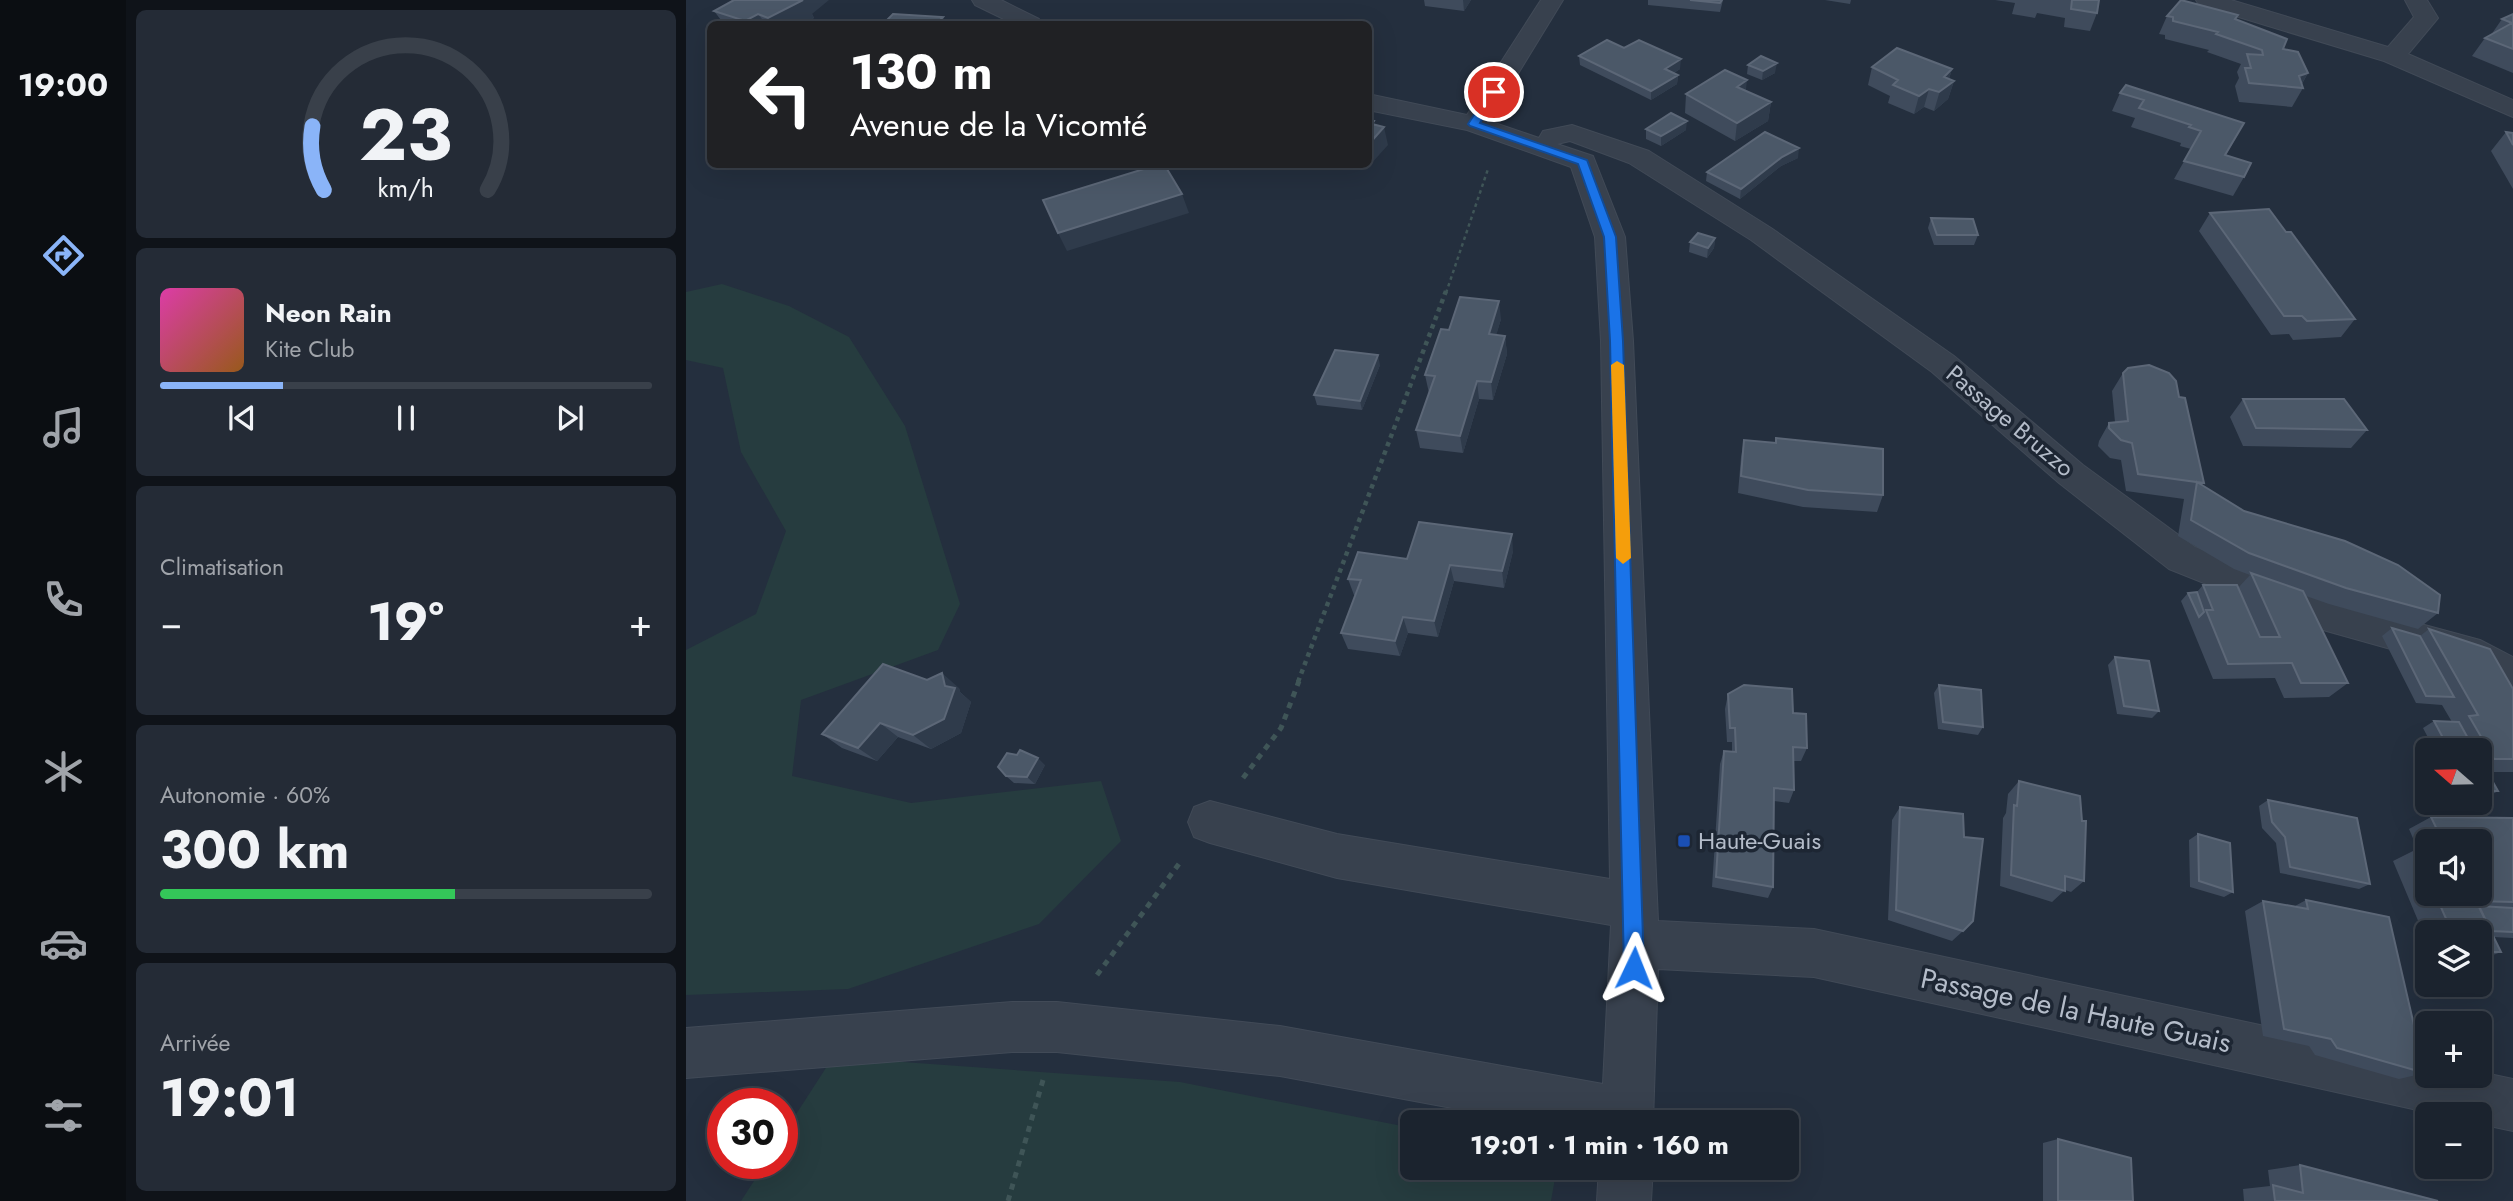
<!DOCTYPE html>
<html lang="fr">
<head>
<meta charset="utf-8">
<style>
	body { margin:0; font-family:Jost,sans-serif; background:#242b36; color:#f1f3f6; height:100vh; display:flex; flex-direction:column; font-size:26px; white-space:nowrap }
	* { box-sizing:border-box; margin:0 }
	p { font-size:23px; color:#a0a4aa }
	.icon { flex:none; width:38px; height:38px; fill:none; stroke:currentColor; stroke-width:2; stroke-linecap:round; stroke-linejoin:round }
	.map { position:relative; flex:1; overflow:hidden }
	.drawer { display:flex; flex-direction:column; gap:10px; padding:10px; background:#0f1319; width:560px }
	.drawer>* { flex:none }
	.hud { position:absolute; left:21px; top:21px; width:665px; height:147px; border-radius:10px; box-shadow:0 7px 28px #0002,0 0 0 2px #39404a; background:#202124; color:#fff; overflow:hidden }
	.needle { width:46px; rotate:290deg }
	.tools { position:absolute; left:1729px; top:738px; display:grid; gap:14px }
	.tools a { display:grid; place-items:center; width:77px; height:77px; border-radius:10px; background:#1b232e; box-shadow:0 7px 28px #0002,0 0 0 2px #39404a; font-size:35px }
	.speed { position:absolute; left:21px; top:1088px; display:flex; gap:14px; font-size:35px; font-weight:700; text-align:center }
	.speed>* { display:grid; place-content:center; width:91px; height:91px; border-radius:50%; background:#1b232e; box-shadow:0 7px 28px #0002,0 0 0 2px #39404a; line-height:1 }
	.speed .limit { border:10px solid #d22; background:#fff; color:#111 }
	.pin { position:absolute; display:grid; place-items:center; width:60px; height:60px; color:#fff; margin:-30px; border:4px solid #fff; border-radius:50%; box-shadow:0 2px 7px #0007 }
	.me { position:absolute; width:77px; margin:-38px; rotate:2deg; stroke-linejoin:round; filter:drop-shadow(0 0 5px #0008) }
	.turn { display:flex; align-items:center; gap:24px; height:147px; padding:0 28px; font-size:32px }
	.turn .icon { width:91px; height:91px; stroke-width:2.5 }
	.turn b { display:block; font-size:49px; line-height:60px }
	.big { font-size:52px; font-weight:700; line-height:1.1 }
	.drawer .card { flex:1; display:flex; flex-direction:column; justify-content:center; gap:10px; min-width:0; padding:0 24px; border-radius:10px; background:#242b36 }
	.drawer .dial { align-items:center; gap:0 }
	.dial svg { height:182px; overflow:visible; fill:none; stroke:#39404a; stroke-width:7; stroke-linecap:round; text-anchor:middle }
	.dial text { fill:#f1f3f6; stroke:none }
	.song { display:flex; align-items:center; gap:21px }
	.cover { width:84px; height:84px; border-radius:10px; background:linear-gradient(135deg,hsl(320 70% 55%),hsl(30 70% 35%)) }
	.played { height:7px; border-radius:4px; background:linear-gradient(90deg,#8ab4f8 25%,#39404a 25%) }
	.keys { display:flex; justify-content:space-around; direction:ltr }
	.heat { display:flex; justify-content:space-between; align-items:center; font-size:38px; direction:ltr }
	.charge { height:10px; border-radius:5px; background:linear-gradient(90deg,#34c759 60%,#39404a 0) }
	.trip { position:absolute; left:714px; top:1110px; width:399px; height:70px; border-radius:10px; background:#1b232e; box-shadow:0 7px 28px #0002,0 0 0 2px #39404a; font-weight:700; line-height:70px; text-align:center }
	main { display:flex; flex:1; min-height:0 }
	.menu { display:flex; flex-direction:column; width:126px; justify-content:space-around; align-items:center; background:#0b0e12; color:#a0a4aa }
	.menu .icon { width:49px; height:49px }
	.menu .on { color:#8ab4f8 }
	.menu b { font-size:32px; color:#f1f3f6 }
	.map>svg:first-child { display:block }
	.green { fill:#263c3f }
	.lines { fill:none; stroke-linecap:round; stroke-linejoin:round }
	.minor-casing { stroke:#414a57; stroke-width:2 }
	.path-far2 { stroke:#3f5557; stroke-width:2.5; stroke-dasharray:3.5 3.5; stroke-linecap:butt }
	.path-far1 { stroke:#3f5557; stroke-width:4.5; stroke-dasharray:4.5 4.5; stroke-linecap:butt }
	.path { stroke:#3f5557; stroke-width:5; stroke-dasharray:6 6; stroke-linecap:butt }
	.minor { fill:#38414e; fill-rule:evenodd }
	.wall { fill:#3f4b5c; fill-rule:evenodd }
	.shaded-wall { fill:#2f3b4b }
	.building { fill:#4b5868; stroke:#5c6777; stroke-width:2 }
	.route { fill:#1a73e8; stroke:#114b97; stroke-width:2 }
	.slow { fill:#f59e0b }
	.transit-dot { fill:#1a4fb4; stroke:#1d2633; stroke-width:2.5 }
	.labels { text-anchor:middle; stroke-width:7; stroke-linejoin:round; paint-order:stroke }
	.street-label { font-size:24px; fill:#b4bcc9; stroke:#1d2633 }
	.poi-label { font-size:24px; fill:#b4bcc9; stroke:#1d2633; text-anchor:start }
	.near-street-label { font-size:28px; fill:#b4bcc9; stroke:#1d2633 }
</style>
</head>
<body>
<main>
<nav class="menu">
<b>19:00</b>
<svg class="icon on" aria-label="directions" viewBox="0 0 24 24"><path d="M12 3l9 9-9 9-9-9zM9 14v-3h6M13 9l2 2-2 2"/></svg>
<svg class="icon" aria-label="music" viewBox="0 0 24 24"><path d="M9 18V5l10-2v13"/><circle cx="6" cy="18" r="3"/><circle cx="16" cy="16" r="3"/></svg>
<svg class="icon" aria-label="phone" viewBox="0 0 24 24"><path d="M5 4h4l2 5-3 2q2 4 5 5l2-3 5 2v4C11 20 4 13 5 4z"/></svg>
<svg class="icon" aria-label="climate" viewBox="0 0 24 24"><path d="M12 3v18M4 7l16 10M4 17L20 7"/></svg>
<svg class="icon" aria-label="car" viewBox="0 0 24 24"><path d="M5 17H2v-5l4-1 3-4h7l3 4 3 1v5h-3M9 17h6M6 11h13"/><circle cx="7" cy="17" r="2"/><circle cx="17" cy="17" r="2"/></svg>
<svg class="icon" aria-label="filters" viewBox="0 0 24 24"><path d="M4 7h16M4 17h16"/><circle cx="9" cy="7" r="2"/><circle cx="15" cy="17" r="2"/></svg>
</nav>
<section class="drawer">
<div class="card dial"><svg viewBox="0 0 100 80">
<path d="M14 69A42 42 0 1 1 86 69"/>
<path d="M14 69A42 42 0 0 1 9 41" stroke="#8ab4f8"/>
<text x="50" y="56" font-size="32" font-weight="700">23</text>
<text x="50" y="72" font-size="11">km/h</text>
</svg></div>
<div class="card">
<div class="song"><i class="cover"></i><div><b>Neon Rain</b><p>Kite Club</p></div></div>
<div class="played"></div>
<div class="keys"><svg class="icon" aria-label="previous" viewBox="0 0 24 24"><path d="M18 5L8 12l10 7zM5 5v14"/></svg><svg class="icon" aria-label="pause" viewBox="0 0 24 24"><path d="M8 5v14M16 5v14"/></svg><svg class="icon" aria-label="next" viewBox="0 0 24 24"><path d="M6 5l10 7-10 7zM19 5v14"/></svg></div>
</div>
<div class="card"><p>Climatisation</p>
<div class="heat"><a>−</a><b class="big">19°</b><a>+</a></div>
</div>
<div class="card"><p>Autonomie · 60%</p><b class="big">300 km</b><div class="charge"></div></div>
<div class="card"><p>Arrivée</p><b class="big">19:01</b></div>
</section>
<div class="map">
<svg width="1827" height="1201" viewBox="0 0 1827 1201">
	<rect width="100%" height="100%" fill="#242f3e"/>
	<!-- green -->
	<path class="green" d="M36 284 103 306 163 337 219 426 274 604 252 650 115 700 106 776 225 803 415 781 435 841 353 924 162 989 0 995V650L70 614 100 531 55 452 37 368 0 360V292Z
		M147 1057 494 1082 726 1128V1167H871L865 1201H55L79 1164H96V1136Z"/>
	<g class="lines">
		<!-- minor casing -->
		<g class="minor-casing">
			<path id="minor" d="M286 0H315L353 19 357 24H328L289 5Z
				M855 0H877L803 121 853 138 857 131 886 125 963 151 1085 228 1268 356 1397 465 1509 547 1635 597 1794 640 1827 657V697L1813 692 1783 671 1630 628 1483 569 1373 483 1246 372 1065 240 943 163 884 141 871 144 907 156 939 237 947 341 972 921 1128 929 1741 1061V1076H1794V1072L1827 1079V1131L1794 1124V1115H1754L1128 977 972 969 967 1122H842L594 1076 371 1052H326L0 1078V1028L326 1002H371L594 1026 917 1084 925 925 651 878 524 843 508 837 502 822 508 807 524 801 651 834 924 879 915 341 909 237 885 167 781 130 682 110V94L781 115Z
				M1510 0H1545L1702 47 1728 17 1719 0H1741L1752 18 1722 54 1827 100V117L1698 61 1513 5Z
				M913 1167H967L965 1201H911Z"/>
		</g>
		<!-- path-far2 -->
		<path class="path-far2" d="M760 293 802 169"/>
		<!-- path-far1 -->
		<path class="path-far1" d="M612 682 760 291"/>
		<!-- path -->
		<path class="path" d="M557 778 595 728 613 681
			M411 975 495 861
			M322 1201 357 1080"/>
		<!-- minor -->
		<use href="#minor" class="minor"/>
	</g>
	<!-- wall -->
	<path class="wall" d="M738 0H785L778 11 739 6Z
		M962 0H1037L1034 12 962 5Z
		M1139 0H1165L1164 4Z
		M1309 0H1413L1411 13 1404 31 1378 27 1379 18 1351 13 1349 18 1326 14 1329 3Z
		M28 11 126 14 128 18 116 24H38Z
		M1827 14V73L1786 56 1799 38 1805 35 1816 19Z
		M1481 16 1550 20 1597 49 1622 73 1616 84 1617 88 1606 107 1553 102 1549 86 1553 78 1551 72 1555 64 1521 52 1523 50 1479 39V35L1473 34Z
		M938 48 994 69 988 73 992 75 991 84 965 100 894 65 893 56Z
		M1062 65 1089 73 1076 80 1061 74Z
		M1186 67 1266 69 1263 79 1268 81 1262 99 1248 111 1238 107 1228 114 1202 103 1204 96 1182 85Z
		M1434 93 1558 123 1540 155 1558 177 1547 196 1488 179 1505 149 1494 146 1495 143 1445 127 1449 118 1426 111Z
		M1000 94 1085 102 1082 121 1049 141 999 113Z
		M960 129 1000 130 975 146 960 139Z
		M1820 132 1827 133V189L1805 151Z
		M1112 158 1095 166 1054 199 1020 181 1021 172Z
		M1524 213 1600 232 1669 319 1655 337 1607 340 1603 334 1585 335 1513 231Z
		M1245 218 1292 235 1288 245H1248L1242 228Z
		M1029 238 1028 248 1021 258 1003 252 1004 242Z
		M815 319 810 335 819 336 821 354 807 400 793 399 777 453 734 448 730 430 743 393 739 375 763 330Z
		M694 365 676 410 631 405 628 395Z
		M1437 373 1493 397 1518 483 1516 485 1558 511 1752 613 1732 629 1643 604 1620 596 1662 683 1643 697 1598 698 1589 678 1527 679 1495 601 1502 593 1511 592 1517 585 1552 588 1564 575 1548 569 1492 536 1498 499 1440 491 1435 460 1424 458 1412 446 1413 441 1423 423 1429 422 1426 391Z
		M1557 399 1681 430 1665 448 1557 446 1544 417Z
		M1090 438 1197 495 1191 512 1117 507 1052 493 1055 457 1058 440 1089 443Z
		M827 551 818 588 768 581 752 637 722 633 714 656 662 649 655 633 670 595H668L662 579 721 559Z
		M1706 628 1734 636 1743 629 1827 689V772H1801L1812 791 1800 798H1794V751H1749L1737 728 1748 721 1766 722 1756 705 1730 703 1696 636Z
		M1429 657 1473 711 1466 718 1431 714 1422 665Z
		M1253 685 1297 727 1292 735 1252 729 1248 693Z
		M273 688 274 692 285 702 275 733 245 749 212 737 191 761 156 748 136 734Z
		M1042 694 1107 713 1121 748 1115 761H1107L1108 790 1103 803 1088 801 1087 887 1082 898 1026 887 1034 764 1038 751 1046 752V742H1041L1039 709Z
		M359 765 349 784 328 783 320 776Z
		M1333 781 1398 881 1385 892 1379 890 1366 902 1314 886 1317 818 1320 813 1322 794Z
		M1582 800 1684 884 1673 889 1594 873 1590 843 1576 828 1573 806Z
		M1214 807 1278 837 1277 931 1266 941 1202 920 1206 820Z
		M1745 817 1827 818V938L1807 937 1815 952 1794 960V933H1741V942L1707 861 1729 850H1732L1723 829ZM1741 842H1794V894H1741Z
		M1512 834 1547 892 1538 897 1504 887 1503 840Z
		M1620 900 1739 1073 1713 1079 1629 1055 1623 1046 1577 1036 1559 911 1577 901 1609 906Z
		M1372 1139 1447 1201H1357V1143Z
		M1614 1165 1752 1201H1558L1557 1189 1584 1186 1582 1170Z"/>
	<!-- shaded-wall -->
	<path class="shaded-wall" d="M111 0H143L126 14 128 18 116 24H86L82 18Z
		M777 0H785L778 11Z
		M72 14 80 24H61L59 21Z
		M257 17 261 24H250Z
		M995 59 994 69 979 78V69Z
		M1091 63 1089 73 1076 80 1077 71Z
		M1266 69 1261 86 1268 81 1262 99 1248 111 1258 77Z
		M1622 73 1613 88V76Z
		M992 75 991 84 965 100V91Z
		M1061 80 1059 99 1051 87Z
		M1243 89 1238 107 1228 114 1233 96Z
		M1085 102 1082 121 1049 141 1051 123Z
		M688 121 691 135 698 127 702 145 684 165 682 156V145L686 124Z
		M1001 121 1000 130 975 146V136Z
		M1113 148 1112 158 1095 166 1054 199 1055 189 1096 157Z
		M496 194 503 213 381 251 372 233Z
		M1029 238 1028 248 1021 258 1022 248Z
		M813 301 815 319 805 353 803 334Z
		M819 336 821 354 807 400 805 382Z
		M692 355 694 365 676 410 674 401Z
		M791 381 793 399 777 453 774 436Z
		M826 534 827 551 818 588 816 571Z
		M764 565 768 581 752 637 748 621Z
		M717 617 722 633 714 656 709 641Z
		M256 673 273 688 274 692 285 702 275 733 245 749 227 735 259 686Z
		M194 723 212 737 191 761 172 748Z
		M352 758 359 765 349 784 341 777Z"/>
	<!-- building -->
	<path class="building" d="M48 0H117L82 18 72 14 59 21 28 11Z
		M1004 0H1036L1034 3Z
		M1386 0H1413L1411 13 1385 9Z
		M1495 0 1552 15 1549 19 1601 39 1597 49 1612 52 1622 73 1613 76 1617 88 1563 83 1559 68H1565L1561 54 1577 55 1576 50 1530 34 1532 32 1487 21V17L1481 16Z
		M207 14 257 17 250 24H197Z
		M1827 14V49L1799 38 1826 23 1816 19Z
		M921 40 938 48 953 40 995 59 979 69 992 75 965 91 893 56Z
		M1211 48 1266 69 1258 77 1268 81 1253 92 1243 89 1233 96 1207 85 1212 80 1186 67Z
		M1075 56 1091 63 1077 71 1062 65Z
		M1039 70 1061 80 1051 87 1085 102 1051 123 1000 94Z
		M1440 85 1558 123 1539 155 1565 163 1558 177 1498 161 1515 131 1503 127 1505 125 1453 108 1458 100 1434 93Z
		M985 113 1001 121 975 136 960 129Z
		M682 120 688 121 686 124 698 127 682 145Z
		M1079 132 1113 148 1096 157 1055 189 1021 172Z
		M1820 132 1827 133V145Z
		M474 164H478L496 194 372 233 357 200Z
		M1583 209 1600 232H1605L1669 319 1621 321 1616 316H1598L1524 213Z
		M1245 218 1287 219 1292 235H1251Z
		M1012 233 1029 238 1022 248 1004 242Z
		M774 297 813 301 803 334 819 336 805 382 791 381 774 436 730 430 749 376 739 375 755 329 763 330Z
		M649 350 692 355 674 401 628 395Z
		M1463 365 1483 373 1490 381 1493 397 1499 398 1518 483 1452 474 1446 443 1435 440 1423 428V423L1442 421 1437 373 1442 368Z
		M1557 399H1658L1681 430 1570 428Z
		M1090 438 1197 449V495L1122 490 1055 476 1058 440 1090 443Z
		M1511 482 1558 511 1659 541 1712 565 1754 595 1752 613 1660 588 1563 553 1505 520Z
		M733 522 826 534 816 571 764 565 748 621 717 617 709 641 655 633 675 580 662 579 672 552 721 559Z
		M1565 573 1617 591 1662 683H1615L1606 663 1542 664 1520 610H1527L1517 585H1551L1574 637H1594Z
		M1511 592 1518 612 1513 617 1502 593Z
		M1706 628 1734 636 1768 697 1740 696Z
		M1743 629 1804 649 1827 689V759H1808L1783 716 1792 715Z
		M1429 657 1463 661 1473 711 1438 706Z
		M197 664 241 680 256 673 259 686 269 688 258 719 227 735 194 723 172 748 136 734Z
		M1058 685 1106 689 1107 713 1120 714 1121 748 1107 747 1108 790 1088 788 1087 887 1030 877 1038 751 1050 752 1049 728H1044L1042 694Z
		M1253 685 1295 690 1297 727 1257 722Z
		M1748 721 1773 722 1789 751H1764Z
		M334 750 352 758 341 777 320 776 312 767 321 753 331 755Z
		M1794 759 1812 791H1794Z
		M1333 781 1394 796 1396 821H1400L1398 881 1379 876V891L1325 875 1328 805 1331 806Z
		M1582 800 1671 818 1684 884 1604 867 1599 837 1586 822Z
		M1214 807 1277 814 1278 837 1297 839 1287 921 1277 931 1210 910Z
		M1745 817 1827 818V902L1790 901 1815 952H1794V933L1766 932 1749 894H1794V842H1757Z
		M1512 834 1544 843 1547 892 1513 881Z
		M1741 849V877L1729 850Z
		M1620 900 1703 917 1739 1073 1651 1048 1645 1039 1598 1029 1577 901 1622 909Z
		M1793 906 1827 908V932L1805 931Z
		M1372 1139 1445 1158 1447 1201H1372Z
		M1614 1165 1752 1201H1589L1587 1185 1617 1193Z"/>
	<!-- route -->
	<path class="route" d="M808 89 813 92 794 123 901 160 930 237 937 341 958 968 955 975 948 978 941 975 938 968 924 341 918 237 892 164 784 126 782 124 803 92Z"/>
	<!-- slow -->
	<path class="slow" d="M931 361 938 365 945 558 937 564 930 558 925 365Z"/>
	<!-- markers -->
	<rect class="transit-dot" x="991" y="834" width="14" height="14" rx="3.5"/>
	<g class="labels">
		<!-- street labels -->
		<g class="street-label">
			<text transform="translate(1324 421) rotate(40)" y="8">Passage Bruzzo</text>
		</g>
		<!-- poi labels -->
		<g class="poi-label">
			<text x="1012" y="849">Haute-Guais</text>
		</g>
		<!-- near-street labels -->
		<g class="near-street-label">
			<text transform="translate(1390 1010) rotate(12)" y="10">Passage de la Haute Guais</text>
		</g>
	</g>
</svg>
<div class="tools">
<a><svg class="needle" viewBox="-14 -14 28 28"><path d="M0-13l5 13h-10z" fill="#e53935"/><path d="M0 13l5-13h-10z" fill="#a0a4aa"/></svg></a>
<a><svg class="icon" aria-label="sound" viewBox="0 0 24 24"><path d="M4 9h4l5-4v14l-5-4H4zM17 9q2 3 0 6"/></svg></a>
<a><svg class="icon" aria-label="layers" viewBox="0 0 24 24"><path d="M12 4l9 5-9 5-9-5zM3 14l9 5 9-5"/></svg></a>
<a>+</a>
<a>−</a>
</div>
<div class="speed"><div class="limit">30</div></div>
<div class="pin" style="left:808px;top:92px;background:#d93025"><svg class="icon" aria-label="arrive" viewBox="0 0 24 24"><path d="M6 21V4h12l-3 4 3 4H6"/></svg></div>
<svg class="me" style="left:948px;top:968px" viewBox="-20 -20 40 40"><path d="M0-17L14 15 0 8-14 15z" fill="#1a73e8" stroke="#fff" stroke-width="4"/></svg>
<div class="trip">19:01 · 1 min · 160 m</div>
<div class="hud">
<div class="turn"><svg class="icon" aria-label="left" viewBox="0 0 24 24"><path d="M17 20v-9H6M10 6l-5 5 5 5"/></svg><div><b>130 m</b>Avenue de la Vicomté</div></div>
</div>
</div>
</main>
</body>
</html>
